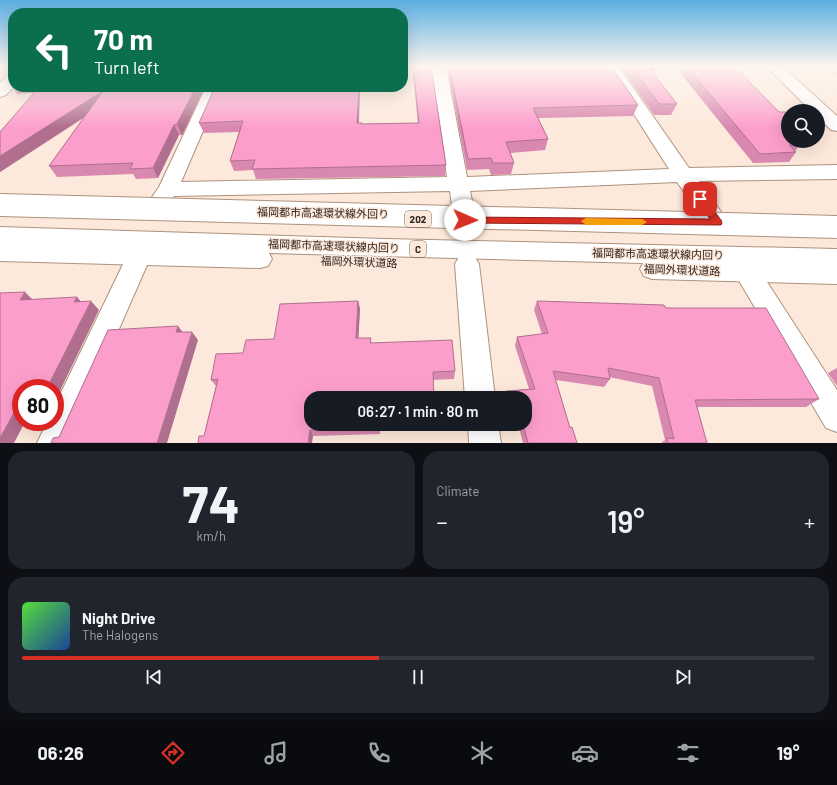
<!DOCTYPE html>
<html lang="en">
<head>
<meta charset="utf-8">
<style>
	body { margin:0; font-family:Barlow,"Noto Sans JP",sans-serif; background:#20242c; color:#f1f3f6; height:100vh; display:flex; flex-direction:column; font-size:15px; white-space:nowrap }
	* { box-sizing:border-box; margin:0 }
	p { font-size:13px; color:#9ea1a6 }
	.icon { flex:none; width:22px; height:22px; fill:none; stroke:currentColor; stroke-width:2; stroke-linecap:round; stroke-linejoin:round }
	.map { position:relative; height:443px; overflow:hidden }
	.sheet { display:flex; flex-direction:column; gap:8px; padding:8px; background:#0d0f14; flex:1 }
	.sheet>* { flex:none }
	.guide { position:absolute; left:8px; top:8px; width:400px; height:84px; border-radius:16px; box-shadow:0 4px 16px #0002; background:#0b6e4f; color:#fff; overflow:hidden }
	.tools { position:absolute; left:781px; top:104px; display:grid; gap:8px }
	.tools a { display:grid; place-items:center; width:44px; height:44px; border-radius:50%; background:#171b24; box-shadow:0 4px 16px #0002; font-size:20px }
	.speed { position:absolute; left:12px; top:379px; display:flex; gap:8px; font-size:20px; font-weight:700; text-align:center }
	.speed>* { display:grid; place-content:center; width:52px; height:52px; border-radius:50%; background:#171b24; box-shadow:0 4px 16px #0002; line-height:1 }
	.speed .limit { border:6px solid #d22; background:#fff; color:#111 }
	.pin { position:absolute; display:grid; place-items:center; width:34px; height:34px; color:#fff; margin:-17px; border-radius:8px; box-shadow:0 2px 6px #0006 }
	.me { position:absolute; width:44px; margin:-22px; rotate:91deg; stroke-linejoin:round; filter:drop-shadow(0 0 3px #0008) }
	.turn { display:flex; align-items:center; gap:14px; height:84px; padding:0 20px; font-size:18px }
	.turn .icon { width:52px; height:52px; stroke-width:2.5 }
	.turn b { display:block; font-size:28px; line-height:34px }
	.big { font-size:30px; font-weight:600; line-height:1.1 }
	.sheet .tile { flex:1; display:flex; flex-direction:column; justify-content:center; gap:6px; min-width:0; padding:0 14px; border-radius:16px; background:#20242c }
	.sheet .dial { align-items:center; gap:0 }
	.dial b { font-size:52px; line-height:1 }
	.song { display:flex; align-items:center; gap:12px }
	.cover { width:48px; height:48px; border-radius:6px; background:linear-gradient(135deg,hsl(110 70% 55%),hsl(220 70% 35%)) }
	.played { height:4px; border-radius:2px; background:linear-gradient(90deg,#d93025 45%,#363941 45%) }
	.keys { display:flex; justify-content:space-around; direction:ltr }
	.heat { display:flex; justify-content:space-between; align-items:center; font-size:22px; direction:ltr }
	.sheet .tiles { flex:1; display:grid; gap:8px; grid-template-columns:1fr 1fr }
	.tile:last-child { grid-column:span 2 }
	.trip { position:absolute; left:304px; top:391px; width:228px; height:40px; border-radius:16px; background:#171b24; box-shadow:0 4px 16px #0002; font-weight:600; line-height:40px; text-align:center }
	.tab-bar { display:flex; height:64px; justify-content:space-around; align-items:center; background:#090b0e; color:#9ea1a6 }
	.tab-bar .icon { width:28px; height:28px }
	.tab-bar .current { color:#d93025 }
	.tab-bar b { font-size:18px; color:#f1f3f6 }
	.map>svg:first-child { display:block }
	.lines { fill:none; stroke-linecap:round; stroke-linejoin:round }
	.lane-casing { stroke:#ae927c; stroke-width:2 }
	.street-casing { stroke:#ae927c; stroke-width:2 }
	.secondary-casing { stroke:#ae927c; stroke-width:2 }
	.highway-casing { stroke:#ae927c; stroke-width:2 }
	.lane { fill:#fff; fill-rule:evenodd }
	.street { fill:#fff; fill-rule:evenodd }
	.secondary { fill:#fff; fill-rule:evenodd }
	.highway { fill:#fff; fill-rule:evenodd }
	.highway-bridge-casing { stroke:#ae927c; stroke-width:24; stroke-linecap:butt }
	.highway-bridge { stroke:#fff; stroke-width:22 }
	.wall { fill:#d988af }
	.shaded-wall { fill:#b06f8f }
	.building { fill:#fc9ecc; stroke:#b06f8f }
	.route { fill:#d93025; stroke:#8d1f18 }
	.slow { fill:#f59e0b }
	.labels { text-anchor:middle; stroke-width:3; stroke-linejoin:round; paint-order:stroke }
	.shield { fill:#fce9db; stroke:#6d6055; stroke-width:1 }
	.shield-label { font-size:10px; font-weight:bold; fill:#30251c }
	.street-label { font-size:11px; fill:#30251c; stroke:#fce9db }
</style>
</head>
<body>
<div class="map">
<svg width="837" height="443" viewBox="0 0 837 443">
	<rect width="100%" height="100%" fill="#fce9db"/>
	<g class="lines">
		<!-- lane casing -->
		<g class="lane-casing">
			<path id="lane" d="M822 66H831L837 68V73Z"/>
		</g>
		<!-- street casing -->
		<g class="street-casing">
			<path id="street" d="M431 66H446L467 177 669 169 603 66H618L689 168 837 165V179L699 181 729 223 726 229 718 231 710 229 677 182 470 191 476 220 473 226 465 228 457 226 454 220 450 191 174 196 168 205 161 208 154 205 150 200 159 187 206 87H222L181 182 447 177Z
				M13 74 14 87 6 95 0 97V83L7 76Z
				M139 247 147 249 151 256 69 443H37L47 422H55V405L127 256 131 249Z
				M467 254 475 257 479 264 495 398H465L455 264 459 257Z
				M747 262 756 265 837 390V432L826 428 738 279 735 272 738 265Z
				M468 424H498L501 443H469Z"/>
		</g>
		<!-- secondary casing -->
		<g class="secondary-casing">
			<path id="secondary" d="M766 66H782L837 116V131L831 130 818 117V111H811Z"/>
		</g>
		<!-- highway casing -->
		<g class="highway-casing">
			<path id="highway" d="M0 227 385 239 837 249V284L652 279 644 276 640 269 643 263 269 253 272 259 268 266 260 268 0 261Z"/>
		</g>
		<!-- lane -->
		<use href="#lane" class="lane"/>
		<!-- street -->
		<use href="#street" class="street"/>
		<!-- secondary -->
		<use href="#secondary" class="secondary"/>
		<!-- highway -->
		<use href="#highway" class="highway"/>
		<!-- highway-bridge casing -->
		<g class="highway-bridge-casing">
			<path id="highway-bridge" d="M0 205 837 227"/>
		</g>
		<!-- highway-bridge -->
		<use href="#highway-bridge" class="highway-bridge"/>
	</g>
	<!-- wall -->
	<path class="wall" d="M413 66 446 165 445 176 256 179 253 170 234 171 230 161 239 132 204 133 199 123 360 87 359 123 362 124 418 123 413 75Z
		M447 66H611L638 105 633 116 538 118 548 139 545 150 510 153 514 163 511 174 491 175 489 169 467 170Z
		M620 66H660L659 67 652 73 677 104 671 115H654Z
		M679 66H734L788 141H803L795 151H794L796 152 789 162 753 163 677 69Z
		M13 74V87H205L182 135H179L158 178 136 179 133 174 57 177 49 166 85 117 0 172 33 93 17 94 10 84 11 83 8 79Z
		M358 301 360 309 358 338 455 371 454 379 433 380 311 424H434V426L380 427V434L313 436H204L216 386 211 380 243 353Z
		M537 301 666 308 819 399 806 407H697L707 443H661L665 440 652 386 609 377 610 379 604 387 556 380 570 428 577 443H523L518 424H525V398H503L506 391 529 389 515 346 517 337 542 334 534 310Z
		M837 368V386L828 373Z"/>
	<!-- shaded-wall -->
	<path class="shaded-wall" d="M652 66H660L659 67 644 79 649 68Z
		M196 87H205L182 135 177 124Z
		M359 87H360L358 133 357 123Z
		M103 91 109 101 0 172V156Z
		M174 125 179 135 158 178 153 168Z
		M25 292 34 301 20 300Z
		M77 297 85 306 74 302Z
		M91 301 99 310 57 397 55 396V388H47Z
		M358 301 360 309 358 346 356 338Z
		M178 326 184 334 176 332Z
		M192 332 198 340 167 443H157Z
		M21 400V422H25L14 443H0V438Z
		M379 424H380V434Z
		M310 430 313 436 312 443H308Z"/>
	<!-- building -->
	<path class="building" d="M413 66H431L446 165 252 169 255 160 230 161 243 121 199 123 215 87H359L357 123H362L361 124 419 123Z
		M449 66H611L638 105 533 108 548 139 506 142 514 163H493L491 158 468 159Z
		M631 66H652L649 68 677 104H659Z
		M686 66H734L779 112H786L788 113V141H803H792L795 145H789L796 152 760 154Z
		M13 74V79H8Z
		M39 87H196L177 124 174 125 153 168 130 169 133 163 49 166 103 91 0 156V132Z
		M25 292 20 300 77 297 74 302 91 301 47 388H21V400L0 438V293Z
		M358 301 356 338H371L370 343 452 340 455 371 433 372 434 398H311V424H379V428L310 430 308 443H198L199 436H204L218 379 211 380 216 354 243 353 246 340 274 339 280 304Z
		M537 301 664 305 666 308H766L819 399 695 400 707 443H668L667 438 674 439 659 378 608 368 610 379 553 371 570 428 572 427 577 443H528L523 424H525V398H508L506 391 535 389 517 337 548 333Z
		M178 326 176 332H192L157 443H51L53 438 59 437 108 330Z"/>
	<!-- sky -->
	<linearGradient id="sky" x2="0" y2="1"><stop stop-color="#5aafe1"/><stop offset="0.52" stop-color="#fef5ef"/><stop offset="1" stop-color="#fef5ef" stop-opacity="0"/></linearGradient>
	<rect width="837" height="128" fill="url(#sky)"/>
	<!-- route -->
	<path class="route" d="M700 196 703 197 721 220 722 223 721 225 465 223 460 220 465 217 710 219 696 199Z"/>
	<!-- slow -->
	<path class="slow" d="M586 218 642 219 647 222 642 225H586L581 221Z"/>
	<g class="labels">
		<!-- shield labels -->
		<g class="shield">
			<rect x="405" y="211" width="26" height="16" rx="3"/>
			<rect x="410" y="241" width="16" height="16" rx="3"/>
		</g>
		<g class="shield-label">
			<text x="418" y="223">202</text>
			<text x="418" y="253">C</text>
		</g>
		<!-- street labels -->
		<g class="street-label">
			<text transform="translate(323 213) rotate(1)" y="4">福岡都市高速環状線外回り</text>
			<text transform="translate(334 246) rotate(2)" y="4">福岡都市高速環状線内回り</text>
			<text transform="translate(658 254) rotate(1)" y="4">福岡都市高速環状線内回り</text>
			<text transform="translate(359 262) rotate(2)" y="4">福岡外環状道路</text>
			<text transform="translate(682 270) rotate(2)" y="4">福岡外環状道路</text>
		</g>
	</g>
</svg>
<div class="tools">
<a><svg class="icon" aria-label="search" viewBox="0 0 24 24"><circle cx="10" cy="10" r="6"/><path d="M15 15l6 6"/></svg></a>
</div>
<div class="speed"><div class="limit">80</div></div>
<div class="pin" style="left:700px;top:199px;background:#d93025"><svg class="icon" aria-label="arrive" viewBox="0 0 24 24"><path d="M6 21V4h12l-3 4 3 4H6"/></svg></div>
<svg class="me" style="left:465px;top:220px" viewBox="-20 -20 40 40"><circle r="19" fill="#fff"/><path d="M0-13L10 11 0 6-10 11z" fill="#d93025"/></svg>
<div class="trip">06:27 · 1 min · 80 m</div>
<div class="guide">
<div class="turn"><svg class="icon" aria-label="left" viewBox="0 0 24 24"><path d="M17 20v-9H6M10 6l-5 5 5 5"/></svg><div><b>70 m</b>Turn left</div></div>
</div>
</div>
<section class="sheet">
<div class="tiles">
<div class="tile dial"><b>74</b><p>km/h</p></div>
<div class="tile"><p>Climate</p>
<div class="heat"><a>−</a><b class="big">19°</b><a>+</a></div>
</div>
<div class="tile">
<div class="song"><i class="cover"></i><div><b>Night Drive</b><p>The Halogens</p></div></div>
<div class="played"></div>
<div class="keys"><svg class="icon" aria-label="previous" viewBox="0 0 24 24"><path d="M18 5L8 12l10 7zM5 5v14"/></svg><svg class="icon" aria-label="pause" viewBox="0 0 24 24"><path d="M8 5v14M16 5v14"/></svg><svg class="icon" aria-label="next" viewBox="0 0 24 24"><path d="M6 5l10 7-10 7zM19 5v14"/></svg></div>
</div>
</div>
</section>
<nav class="tab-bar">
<b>06:26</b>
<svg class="icon current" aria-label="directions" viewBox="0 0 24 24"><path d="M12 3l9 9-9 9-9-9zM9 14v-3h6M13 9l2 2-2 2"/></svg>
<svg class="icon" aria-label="music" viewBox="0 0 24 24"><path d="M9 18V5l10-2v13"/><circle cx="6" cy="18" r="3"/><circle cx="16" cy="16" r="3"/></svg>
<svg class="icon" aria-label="phone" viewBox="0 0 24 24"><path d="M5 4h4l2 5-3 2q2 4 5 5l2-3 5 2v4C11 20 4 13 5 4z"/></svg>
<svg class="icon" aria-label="climate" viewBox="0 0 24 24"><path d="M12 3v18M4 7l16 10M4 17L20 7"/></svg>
<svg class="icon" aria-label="car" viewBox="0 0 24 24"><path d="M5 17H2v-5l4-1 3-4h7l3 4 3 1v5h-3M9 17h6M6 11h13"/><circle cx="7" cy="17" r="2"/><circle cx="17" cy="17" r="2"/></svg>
<svg class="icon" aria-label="filters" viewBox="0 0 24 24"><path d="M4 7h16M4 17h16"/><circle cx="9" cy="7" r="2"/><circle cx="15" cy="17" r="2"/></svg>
<b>19°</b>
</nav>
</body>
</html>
